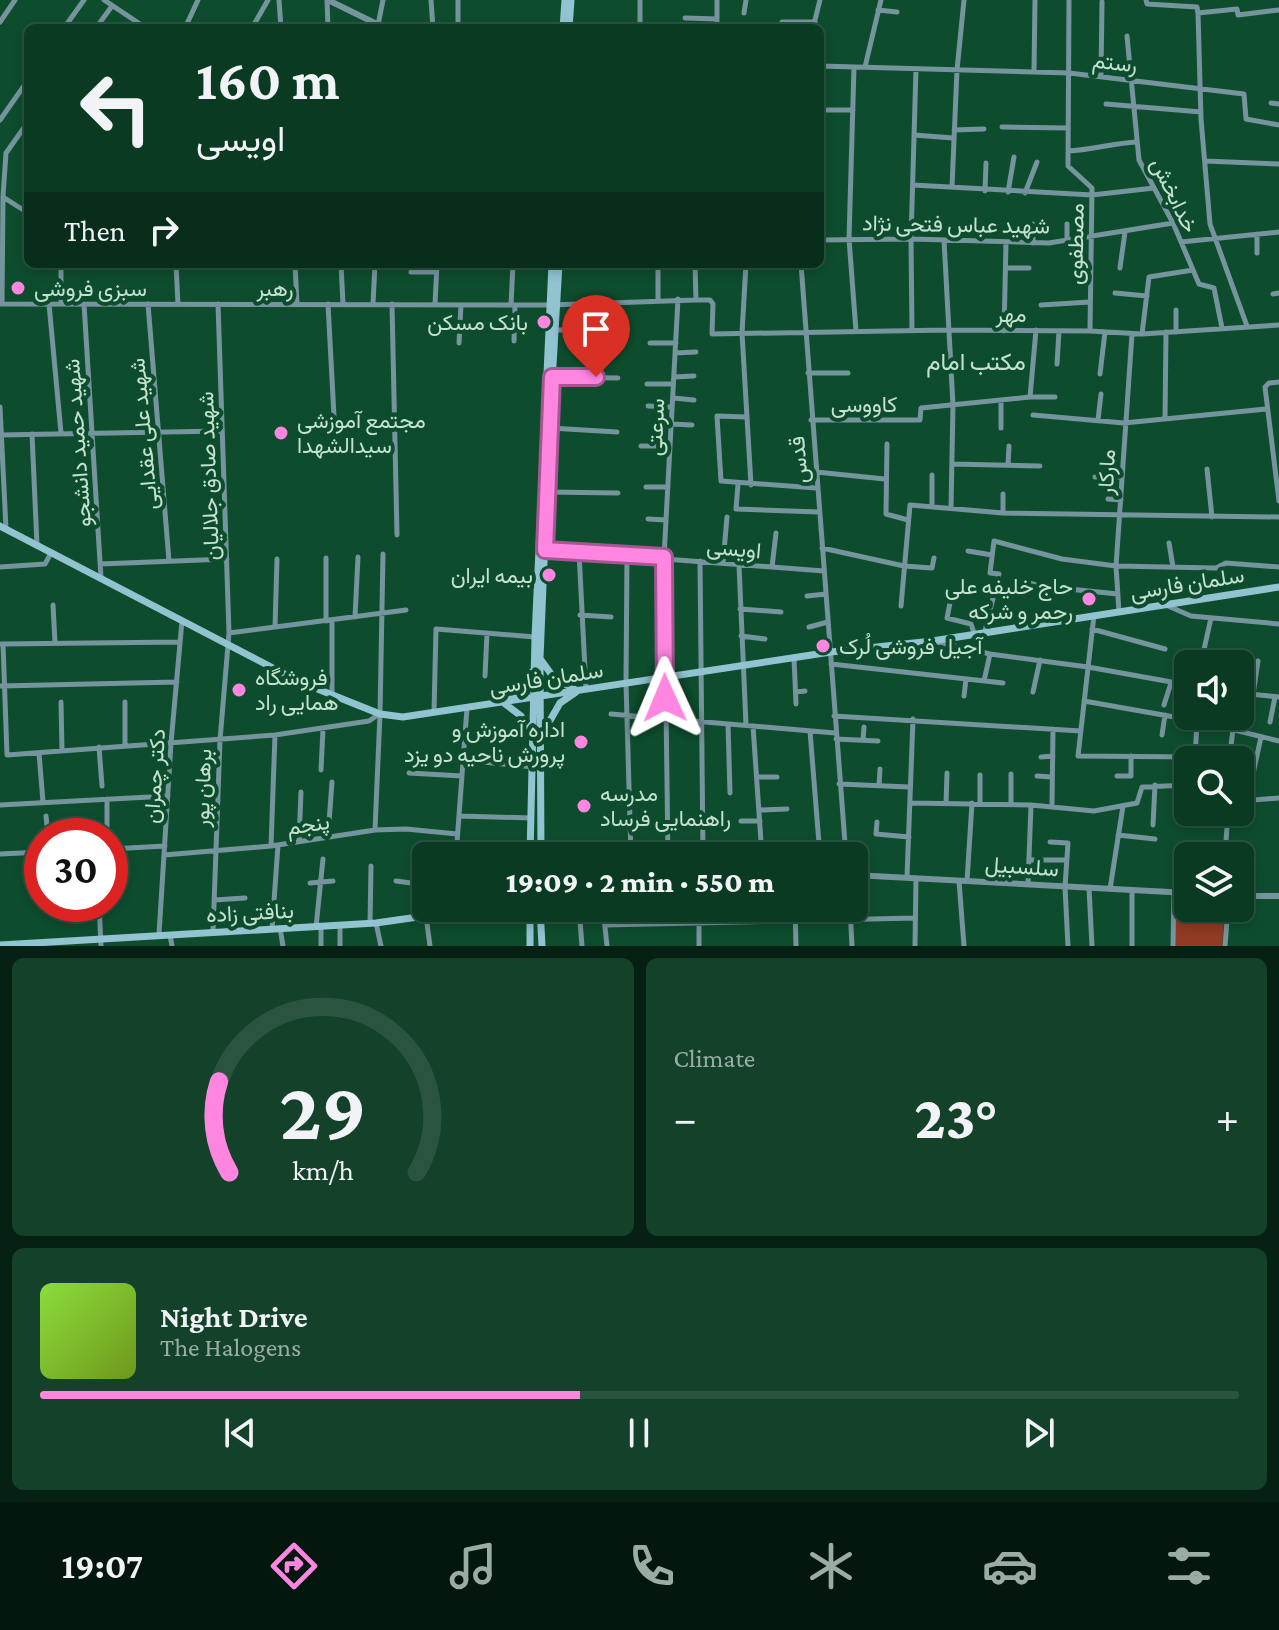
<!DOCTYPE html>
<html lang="en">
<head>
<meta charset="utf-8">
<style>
	body { margin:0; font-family:"Crimson Pro",Vazirmatn,serif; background:#13412a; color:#f1f3f6; height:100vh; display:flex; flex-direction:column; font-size:30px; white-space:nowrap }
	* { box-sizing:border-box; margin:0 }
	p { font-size:26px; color:#99ada5 }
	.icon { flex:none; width:44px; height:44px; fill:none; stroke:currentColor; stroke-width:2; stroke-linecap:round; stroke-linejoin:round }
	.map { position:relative; height:946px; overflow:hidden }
	.details { display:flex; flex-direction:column; gap:12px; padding:12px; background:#062013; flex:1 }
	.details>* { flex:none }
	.hud { position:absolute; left:24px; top:24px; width:800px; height:244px; border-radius:12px; box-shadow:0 4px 12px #0003,0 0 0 2px #2a5440; background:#0a3a22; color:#f1f3f6; overflow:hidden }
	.controls { position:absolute; left:1174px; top:650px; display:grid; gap:16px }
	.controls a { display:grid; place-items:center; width:80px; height:80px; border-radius:12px; background:#0a3a22; box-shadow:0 4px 12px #0003,0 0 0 2px #2a5440; font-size:40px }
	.speed { position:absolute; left:24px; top:818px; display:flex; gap:16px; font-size:40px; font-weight:700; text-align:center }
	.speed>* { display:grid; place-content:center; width:104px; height:104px; border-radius:50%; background:#0a3a22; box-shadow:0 4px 12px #0003,0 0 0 2px #2a5440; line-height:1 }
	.speed .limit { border:12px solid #d22; background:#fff; color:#111 }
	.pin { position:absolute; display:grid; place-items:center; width:68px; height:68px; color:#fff; margin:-82px -34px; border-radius:50% 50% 50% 0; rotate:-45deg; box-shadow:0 0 8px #0007 }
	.pin .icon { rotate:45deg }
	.me { position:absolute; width:88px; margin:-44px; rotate:359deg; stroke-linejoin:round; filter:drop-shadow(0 0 6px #0008) }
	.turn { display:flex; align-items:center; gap:28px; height:168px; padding:0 40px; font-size:36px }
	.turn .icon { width:104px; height:104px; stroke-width:2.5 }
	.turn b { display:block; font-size:56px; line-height:68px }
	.then { display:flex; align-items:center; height:76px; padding:0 40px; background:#0003; gap:16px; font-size:30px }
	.big { font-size:60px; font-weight:800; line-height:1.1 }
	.details .tile { flex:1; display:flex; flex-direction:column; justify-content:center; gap:12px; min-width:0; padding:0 28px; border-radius:12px; background:#13412a }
	.details .dial { align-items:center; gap:0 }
	.dial svg { height:208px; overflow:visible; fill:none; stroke:#2a5440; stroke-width:7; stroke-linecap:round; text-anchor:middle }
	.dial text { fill:#f1f3f6; stroke:none }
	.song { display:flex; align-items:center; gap:24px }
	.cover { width:96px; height:96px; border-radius:12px; background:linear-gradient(135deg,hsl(90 70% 55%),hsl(80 70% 35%)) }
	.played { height:8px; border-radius:4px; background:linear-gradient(90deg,#fe86e1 45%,#2a5440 45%) }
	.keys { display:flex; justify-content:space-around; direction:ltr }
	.heat { display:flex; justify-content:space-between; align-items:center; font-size:44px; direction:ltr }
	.details .tiles { flex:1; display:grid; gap:12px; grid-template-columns:1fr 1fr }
	.tile:last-child { grid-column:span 2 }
	.trip { position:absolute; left:412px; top:842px; width:456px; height:80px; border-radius:12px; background:#0a3a22; box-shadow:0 4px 12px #0003,0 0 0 2px #2a5440; font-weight:800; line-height:80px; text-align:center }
	.dock { display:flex; height:128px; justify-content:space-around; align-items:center; background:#04170e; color:#99ada5 }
	.dock .icon { width:56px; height:56px }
	.dock .current { color:#fe86e1 }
	.dock b { font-size:36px; color:#f1f3f6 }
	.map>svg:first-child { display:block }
	.green { fill:#913b22 }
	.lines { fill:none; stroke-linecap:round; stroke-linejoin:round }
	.minor { stroke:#76949d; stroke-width:5 }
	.tertiary { stroke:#76949d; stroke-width:6 }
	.secondary { stroke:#92c3d1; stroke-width:7 }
	.route-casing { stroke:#a55792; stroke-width:20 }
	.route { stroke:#fe86e1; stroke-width:14 }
	.poi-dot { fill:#fe86e1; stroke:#0d4d2e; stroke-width:3 }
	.labels { text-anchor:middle; stroke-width:8; stroke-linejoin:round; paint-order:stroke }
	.street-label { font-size:22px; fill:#c4e2cf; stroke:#0d4d2e }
	.poi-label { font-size:22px; fill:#c4e2cf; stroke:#0d4d2e; text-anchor:start }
	.neighbourhood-label { font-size:24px; fill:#c4e2cf; stroke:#0d4d2e }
</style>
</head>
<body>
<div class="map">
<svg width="1279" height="946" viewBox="0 0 1279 946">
	<rect width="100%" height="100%" fill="#0d4d2e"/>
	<!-- green -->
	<path class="green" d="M1176 895 1188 896V908H1225L1222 946H1175Z"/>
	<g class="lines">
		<!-- minor -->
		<path class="minor" d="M104 0 146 28
			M279 0 281 28
			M327 0 328 28
			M431 0 433 28
			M1069 0 1068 166 1092 188 1090 331
			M1146 0 1147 4 1197 7 1198 13
			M878 10 897 12
			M744 13 746 0
			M1198 13 1201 119 1210 224 1247 326
			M1198 13 1237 9 1238 15 1279 10
			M685 18 717 19
			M0 22 15 0
			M782 22H815
			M378 25 383 0
			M64 28 84 0
			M96 28 112 6
			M185 28 198 0
			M252 28 268 0
			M458 28V0
			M640 28V0
			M717 28V0
			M813 28 820 0
			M1127 36 1139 160 1173 223 1199 284 1214 288 1222 328
			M820 66 1069 73 1244 94 1246 119 1279 125
			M854 67 849 239 856 331
			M865 67 881 0
			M1034 72 1035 0
			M1101 76 1102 2
			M1271 103 1279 104
			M1106 104 1201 112
			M820 110H853
			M0 120 28 80
			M1002 127 1068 128
			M954 130 984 129
			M914 135 953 138
			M1068 151C1092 150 1113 143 1137 142
			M6 153 28 122
			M1205 161 1279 164
			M913 185 1092 195 1154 188
			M952 187 957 70 964 0
			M985 191 986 163
			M1008 192 1014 157
			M1025 193 1037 162
			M3 197 28 213
			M1067 224V241
			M820 240 911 239 1049 243 1173 223
			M944 240 953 405 951 508
			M1181 242 1279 232
			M1033 243V224
			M1257 253V234
			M176 264 178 304
			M295 264 297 304
			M341 264 343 304
			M658 264V300
			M695 264 696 300
			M746 264 742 333 751 485
			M801 264 846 856
			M1006 268H1029
			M1120 268 1125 232
			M411 272H436
			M1115 293 1147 296
			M1273 294 1279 293
			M0 304 551 305 696 300H710L713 304 712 334 947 330 1090 331 1142 334 1279 325
			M2 304 3 196 6 153
			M49 304 61 433
			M61 304V264
			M84 304 101 578
			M148 304 169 561
			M328 304 336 454
			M373 304 375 264
			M392 304 397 535
			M435 304 437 264
			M511 305 513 264
			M1041 305 1090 302
			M1176 310V332
			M555 330H616
			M912 331 911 239 916 69
			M1004 331 1006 243
			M1142 334 1149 277 1193 270
			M514 341 515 305
			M459 343 461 305
			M650 343H676
			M675 353 696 352
			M1057 364 1059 331
			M808 373H848
			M1100 374 1105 332
			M552 377 618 378
			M674 377 694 376
			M1279 382 1269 383 1265 387 1279 501
			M647 384H673
			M1030 397 1036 330
			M673 398 694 400
			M648 406 672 407
			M0 407 6 529
			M1033 415 1124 423 1266 409
			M746 417 717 416 721 481 816 488
			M1165 419 1166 332
			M811 420H920L921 408 1030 397H1055
			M1098 420 1101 394
			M671 424 692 425
			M550 428 617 432
			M1001 428V400
			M32 434 37 545
			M0 435 222 431
			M887 444 886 514 908 520
			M641 446H670
			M952 464 1040 466
			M1008 465 1009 446
			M1207 469 1212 517
			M816 472 885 479
			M932 475V507
			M1095 477H1122
			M738 484 736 509 819 512
			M646 487H668
			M547 492 618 493
			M1108 499 1121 500
			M1003 513V494
			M648 519 666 520
			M1169 543 1173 567
			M822 548 904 566 932 568 934 558
			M545 550 824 571
			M968 551 992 555
			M579 552 586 689
			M627 555 626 683 631 856
			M700 561 703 856
			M723 563 727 517
			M100 564 227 559
			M739 565 746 725
			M0 567 45 564 51 553
			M772 567 776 533
			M1023 581 1039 586 1118 594
			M807 596 826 594
			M950 603 947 618 971 624 974 633
			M53 605 55 643
			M901 606 910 505 1003 513 1279 517
			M1168 606 1191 616 1279 624
			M740 609 781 612
			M1119 612 1116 566 1132 334
			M580 615 611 617
			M1094 615 1078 756 1195 757
			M355 617 358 557
			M326 621V558
			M275 627 277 559
			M809 627 828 622
			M1092 629 1165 649
			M985 631 999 574 990 573 994 541 1062 559 1116 566 1216 568 1226 563 1279 567
			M229 633 406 610
			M741 636 765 639
			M937 642 990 654 1088 667 1188 685
			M1 644 180 642
			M3 644 7 755 275 735 369 721 379 714
			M794 658 796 704
			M1201 663 1211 618
			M831 664 1003 683
			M485 676 487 633
			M984 681 990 654
			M1 686 177 682
			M796 692 805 691
			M1033 692 1040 660
			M1240 693 1279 697
			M332 694V620
			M1253 695 1258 661
			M964 696 966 679
			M1084 701 1197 721 1279 741
			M61 702 62 750
			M125 702V746
			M1164 705 1171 683
			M434 712 436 629 535 637
			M611 714 835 733
			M834 716 1081 731
			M1270 722 1275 697
			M728 724 730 793
			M753 726 762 856
			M810 731 820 856
			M1238 731 1247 694
			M1162 735 1165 715
			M836 739 878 741
			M863 740 864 727
			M99 747 102 786
			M39 753 43 802
			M1214 756 1229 757
			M1041 757 1053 756
			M1195 759 1197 721
			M463 760 533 767
			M1229 760 1233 730
			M321 770 323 729
			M409 773 462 776
			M1253 774 1261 737
			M980 775V804
			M1037 776 1052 777
			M1117 776H1131V756
			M758 777H777
			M839 784 909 787
			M879 786 880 769
			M107 799V836
			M1240 801 1279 798
			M910 803 1031 805 1094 811 1137 803 1142 787 1188 785
			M946 804 947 773
			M0 805 168 796
			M1011 805V774
			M1052 806 1053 729
			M760 810 787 809
			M46 816 48 836
			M459 816 531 818
			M741 821H760
			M877 822 876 834 909 837
			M1153 825 1155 785
			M375 830 380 714 383 554
			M1118 835 1155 839
			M328 836 332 782
			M299 841 301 792
			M1050 842 1068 843 1065 887 1068 946
			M271 846 275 735
			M110 849 165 846
			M611 849V856
			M35 852 38 904
			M761 852 792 851
			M0 854 42 852
			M164 855 271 846 375 830 406 829 457 834
			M456 856 467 708
			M668 856 664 557 678 299
			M1225 856 1228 812
			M1029 860H1066
			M907 877 913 719
			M396 881 426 885
			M959 881 964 946
			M967 881 972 803
			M310 883 333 881
			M1028 884 1031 805
			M1089 888 1092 946
			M1110 889 1123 806
			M1132 890V946
			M214 900 245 898
			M99 904 101 946
			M579 908 582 946
			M603 908 607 946
			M795 908 796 946
			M850 908 852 946
			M426 916 430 946
			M376 923 381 946
			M370 924 371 866
			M605 925 915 918
			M340 926V946
			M316 927 323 859
			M280 928 283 946
			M272 929 278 845
			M213 932 220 740 229 633 218 304
			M159 934 171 743 182 621
			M170 935 172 946
			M321 946V927
			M699 946V908
			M915 946 916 878
			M1173 946 1174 892
			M1225 946 1228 908"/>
		<!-- tertiary -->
		<path class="tertiary" d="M328 0 385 28
			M854 875 1188 893
			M1240 896H1279"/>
		<!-- secondary -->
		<path class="secondary" d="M563 28 565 0
			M569 28 571 0
			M552 382 559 264
			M0 526 300 682 380 714 403 717 831 652 932 641 1279 587
			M541 660 554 678 576 690
			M544 731 560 703 576 692
			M532 732 521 716 504 703 524 687 532 672
			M530 856 535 637 552 264
			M541 856 540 658 551 394
			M511 908 530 918
			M530 908V946
			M540 908 542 946
			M0 945 376 923 453 912 502 908"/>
	</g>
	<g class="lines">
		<!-- route casing -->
		<g class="route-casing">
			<path id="route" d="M596 377H552L545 550 664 557 665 698"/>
		</g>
		<!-- route -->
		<use href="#route" class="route"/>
	</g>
	<!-- markers -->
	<g class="poi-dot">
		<circle cx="18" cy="288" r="8"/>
		<circle cx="544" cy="322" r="8"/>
		<circle cx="281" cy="433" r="8"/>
		<circle cx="549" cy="575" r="8"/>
		<circle cx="1089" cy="599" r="8"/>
		<circle cx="823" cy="646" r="8"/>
		<circle cx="239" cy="690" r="8"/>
		<circle cx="581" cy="742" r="8"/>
		<circle cx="584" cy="806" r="8"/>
	</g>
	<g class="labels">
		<!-- street labels -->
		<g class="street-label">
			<text transform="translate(1115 62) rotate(6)" y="8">رستم</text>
			<text transform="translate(1175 195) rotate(64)" y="8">خدابخش</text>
			<text transform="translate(956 224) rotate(1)" y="8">شهید عباس فتحی نژاد</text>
			<text transform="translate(1075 244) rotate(-89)" y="8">مصطفوی</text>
			<text x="275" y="296">رهبر</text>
			<text x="1011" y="322">مهر</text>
			<text x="864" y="412">کاووسی</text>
			<text transform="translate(655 427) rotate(-87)" y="8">سرعتی</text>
			<text transform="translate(143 434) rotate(-95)" y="8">شهید علی عقدایی</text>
			<text transform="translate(77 443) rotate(-94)" y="8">شهید حمید دانشجو</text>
			<text transform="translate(798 460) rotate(-95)" y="8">قدس</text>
			<text transform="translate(1106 472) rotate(-87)" y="8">مارکار</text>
			<text transform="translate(208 476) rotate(-92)" y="8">شهید صادق جلالیان</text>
			<text transform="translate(734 548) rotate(5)" y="8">اویسی</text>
			<text transform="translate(1187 583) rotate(-9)" y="8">سلمان فارسی</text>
			<text transform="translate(546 678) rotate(-9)" y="8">سلمان فارسی</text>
			<text transform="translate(154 776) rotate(-86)" y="8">دکتر چمران</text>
			<text transform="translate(202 788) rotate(-88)" y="8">برهان پور</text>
			<text transform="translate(308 824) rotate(-9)" y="8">پنجم</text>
			<text transform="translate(1022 866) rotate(4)" y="8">سلسبیل</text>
			<text transform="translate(250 912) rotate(-3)" y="8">بنافتی زاده</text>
		</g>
		<!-- poi labels -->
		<g class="poi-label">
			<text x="34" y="296">سبزی فروشی</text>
			<text x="528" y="330" text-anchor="end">بانک مسکن</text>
			<text x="297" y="428">مجتمع آموزشی<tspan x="297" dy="25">سیدالشهدا</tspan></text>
			<text x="533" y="583" text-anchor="end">بیمه ایران</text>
			<text x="1073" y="594" text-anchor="end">حاج خلیفه علی<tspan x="1073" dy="25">رحمر و شرکه</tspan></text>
			<text x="839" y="654">آجیل فروشی لُرک</text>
			<text x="255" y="685">فروشگاه<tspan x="255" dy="25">همایی راد</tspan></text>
			<text x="565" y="737" text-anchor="end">اداره آموزش و<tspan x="565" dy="25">پرورش ناحیه دو یزد</tspan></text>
			<text x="600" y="801">مدرسه<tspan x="600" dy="25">راهنمایی فرساد</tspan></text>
		</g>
		<!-- neighbourhood labels -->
		<g class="neighbourhood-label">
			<text x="976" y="370">مکتب امام</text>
		</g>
	</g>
</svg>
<div class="controls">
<a><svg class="icon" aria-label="sound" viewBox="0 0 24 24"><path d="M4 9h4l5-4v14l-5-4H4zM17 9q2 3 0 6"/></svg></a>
<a><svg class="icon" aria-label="search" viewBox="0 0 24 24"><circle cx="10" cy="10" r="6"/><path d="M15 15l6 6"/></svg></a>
<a><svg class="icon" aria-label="layers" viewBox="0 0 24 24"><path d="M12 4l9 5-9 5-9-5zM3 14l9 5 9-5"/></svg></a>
</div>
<div class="speed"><div class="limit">30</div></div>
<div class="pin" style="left:596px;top:377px;background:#d93025"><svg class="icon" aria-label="arrive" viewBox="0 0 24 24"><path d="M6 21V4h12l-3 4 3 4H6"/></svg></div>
<svg class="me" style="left:665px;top:698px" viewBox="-20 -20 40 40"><path d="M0-17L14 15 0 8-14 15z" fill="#fe86e1" stroke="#fff" stroke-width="4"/></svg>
<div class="trip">19:09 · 2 min · 550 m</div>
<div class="hud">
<div class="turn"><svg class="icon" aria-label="left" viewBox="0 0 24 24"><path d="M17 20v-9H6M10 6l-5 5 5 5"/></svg><div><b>160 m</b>اویسی</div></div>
<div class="then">Then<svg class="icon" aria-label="right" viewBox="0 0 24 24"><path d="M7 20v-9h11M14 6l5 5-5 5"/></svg></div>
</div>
</div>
<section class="details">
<div class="tiles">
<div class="tile dial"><svg viewBox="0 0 100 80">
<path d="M14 69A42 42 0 1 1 86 69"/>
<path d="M14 69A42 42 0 0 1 10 34" stroke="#fe86e1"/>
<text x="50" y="56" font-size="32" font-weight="700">29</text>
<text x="50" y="72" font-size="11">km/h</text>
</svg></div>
<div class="tile"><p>Climate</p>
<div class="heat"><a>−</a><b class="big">23°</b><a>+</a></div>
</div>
<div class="tile">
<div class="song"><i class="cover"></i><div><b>Night Drive</b><p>The Halogens</p></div></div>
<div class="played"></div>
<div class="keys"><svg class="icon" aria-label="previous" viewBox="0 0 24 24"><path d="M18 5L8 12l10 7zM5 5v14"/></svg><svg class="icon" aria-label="pause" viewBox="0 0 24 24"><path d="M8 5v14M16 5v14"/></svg><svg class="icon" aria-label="next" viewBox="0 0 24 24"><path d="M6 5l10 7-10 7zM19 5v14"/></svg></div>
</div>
</div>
</section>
<nav class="dock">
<b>19:07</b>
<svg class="icon current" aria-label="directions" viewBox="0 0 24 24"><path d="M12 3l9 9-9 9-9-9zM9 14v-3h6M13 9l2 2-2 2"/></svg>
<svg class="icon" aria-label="music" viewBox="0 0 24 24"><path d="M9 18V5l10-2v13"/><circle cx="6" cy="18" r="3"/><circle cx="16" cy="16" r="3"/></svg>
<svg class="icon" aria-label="phone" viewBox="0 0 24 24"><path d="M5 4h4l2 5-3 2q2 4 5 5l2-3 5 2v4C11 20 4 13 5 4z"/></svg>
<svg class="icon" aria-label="climate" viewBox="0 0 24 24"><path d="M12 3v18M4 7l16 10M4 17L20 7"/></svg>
<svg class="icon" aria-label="car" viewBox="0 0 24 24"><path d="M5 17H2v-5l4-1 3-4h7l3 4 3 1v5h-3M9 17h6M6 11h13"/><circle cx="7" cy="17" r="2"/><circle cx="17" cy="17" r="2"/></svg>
<svg class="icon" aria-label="filters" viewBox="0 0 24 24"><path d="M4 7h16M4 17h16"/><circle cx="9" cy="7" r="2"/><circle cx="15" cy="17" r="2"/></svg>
</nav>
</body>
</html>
